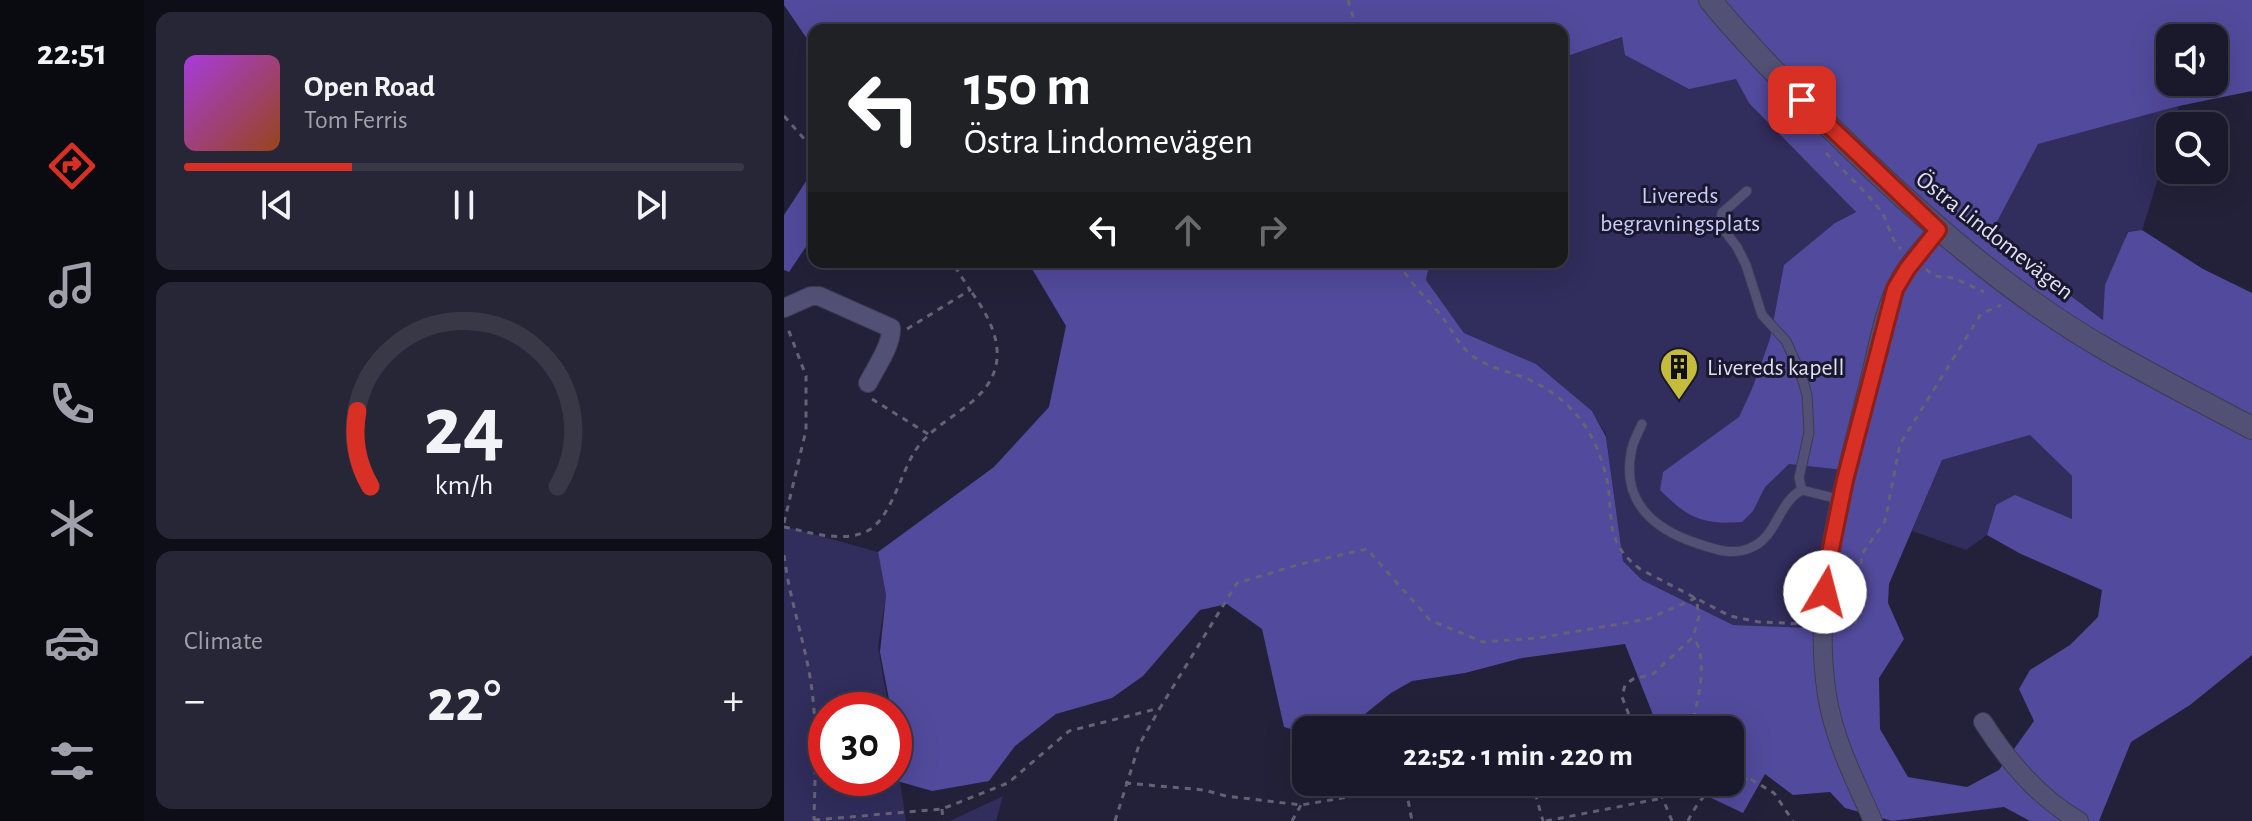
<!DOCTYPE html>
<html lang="en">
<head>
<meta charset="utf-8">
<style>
	body { margin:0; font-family:"Alegreya Sans",sans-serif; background:#272637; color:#f1f3f6; height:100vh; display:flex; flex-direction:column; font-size:30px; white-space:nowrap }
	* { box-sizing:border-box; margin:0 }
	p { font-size:26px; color:#9fa0a9 }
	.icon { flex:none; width:44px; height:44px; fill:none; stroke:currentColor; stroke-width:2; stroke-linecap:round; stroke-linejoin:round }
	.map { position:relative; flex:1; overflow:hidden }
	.details { display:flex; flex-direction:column; gap:12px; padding:12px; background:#0e0e18; width:640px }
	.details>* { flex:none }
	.banner { position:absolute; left:24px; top:24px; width:760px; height:244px; border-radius:16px; box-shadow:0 8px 32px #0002,0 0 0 2px #383847; background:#202124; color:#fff; overflow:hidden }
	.fabs { position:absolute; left:1372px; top:24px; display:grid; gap:16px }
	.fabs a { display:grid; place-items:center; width:72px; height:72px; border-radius:16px; background:#1a192b; box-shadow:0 8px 32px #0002,0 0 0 2px #383847; font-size:40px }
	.speed { position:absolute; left:24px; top:692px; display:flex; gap:16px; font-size:40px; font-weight:700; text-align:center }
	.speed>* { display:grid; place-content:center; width:104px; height:104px; border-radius:50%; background:#1a192b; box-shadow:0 8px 32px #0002,0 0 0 2px #383847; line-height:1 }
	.speed .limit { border:12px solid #d22; background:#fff; color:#111 }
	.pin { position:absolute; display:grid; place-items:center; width:68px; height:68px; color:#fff; margin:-34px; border-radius:16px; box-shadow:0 4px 12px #0006 }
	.me { position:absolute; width:88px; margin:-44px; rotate:8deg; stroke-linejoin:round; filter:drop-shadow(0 0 6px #0008) }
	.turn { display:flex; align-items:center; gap:28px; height:168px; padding:0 24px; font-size:36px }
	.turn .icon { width:104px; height:104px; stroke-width:2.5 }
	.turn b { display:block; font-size:56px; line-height:68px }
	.lanes { display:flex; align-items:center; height:76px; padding:0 24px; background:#0003; justify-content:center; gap:40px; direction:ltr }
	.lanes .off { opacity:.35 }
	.big { font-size:60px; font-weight:600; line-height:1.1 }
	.details .card { flex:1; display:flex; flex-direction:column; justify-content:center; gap:12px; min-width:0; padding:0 28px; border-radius:16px; background:#272637 }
	.details .dial { align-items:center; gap:0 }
	.dial svg { height:208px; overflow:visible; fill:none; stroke:#383847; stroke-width:7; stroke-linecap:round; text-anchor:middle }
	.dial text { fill:#f1f3f6; stroke:none }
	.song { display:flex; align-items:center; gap:24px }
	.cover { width:96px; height:96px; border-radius:12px; background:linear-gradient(135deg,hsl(280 70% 55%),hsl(20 70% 35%)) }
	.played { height:8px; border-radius:4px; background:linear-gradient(90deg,#d93025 30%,#383847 30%) }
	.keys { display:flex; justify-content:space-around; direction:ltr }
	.heat { display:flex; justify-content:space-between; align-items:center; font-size:44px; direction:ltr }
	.trip { position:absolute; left:508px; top:716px; width:452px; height:80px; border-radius:16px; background:#1a192b; box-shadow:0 8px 32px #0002,0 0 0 2px #383847; font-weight:600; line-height:80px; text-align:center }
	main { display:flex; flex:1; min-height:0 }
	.tabs { display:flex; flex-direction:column; width:144px; justify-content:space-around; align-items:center; background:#0a0a11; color:#9fa0a9 }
	.tabs .icon { width:56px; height:56px }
	.tabs .selected { color:#d93025 }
	.tabs b { font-size:36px; color:#f1f3f6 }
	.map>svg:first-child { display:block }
	.green { fill:#312d5c }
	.forest { fill:#524a9c; fill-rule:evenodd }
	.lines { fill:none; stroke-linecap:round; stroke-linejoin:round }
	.service-casing { stroke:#3c3c53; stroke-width:11 }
	.minor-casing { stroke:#3c3c53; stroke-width:20 }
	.tertiary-casing { stroke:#3c3c53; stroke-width:24 }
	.path { stroke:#636277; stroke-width:3; stroke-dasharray:6 6; stroke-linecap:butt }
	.service { stroke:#525175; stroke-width:9 }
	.minor { stroke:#525175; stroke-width:18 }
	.tertiary { stroke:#525175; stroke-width:22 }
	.route-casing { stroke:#8d1f18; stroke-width:20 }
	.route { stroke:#d93025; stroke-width:14 }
	.labels { text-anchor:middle; stroke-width:6; stroke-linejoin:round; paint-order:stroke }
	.park-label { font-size:24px; fill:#cbcbf9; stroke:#19182f }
	.street-label { font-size:24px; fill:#dfdff0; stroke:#19182f }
	.poi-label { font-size:24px; fill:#dfdff0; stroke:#19182f; text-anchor:start }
</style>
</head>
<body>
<main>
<nav class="tabs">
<b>22:51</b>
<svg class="icon selected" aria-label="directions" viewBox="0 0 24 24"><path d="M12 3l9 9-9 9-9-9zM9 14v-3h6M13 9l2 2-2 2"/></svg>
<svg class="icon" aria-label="music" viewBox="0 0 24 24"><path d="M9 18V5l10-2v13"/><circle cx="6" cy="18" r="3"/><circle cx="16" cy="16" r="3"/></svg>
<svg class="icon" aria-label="phone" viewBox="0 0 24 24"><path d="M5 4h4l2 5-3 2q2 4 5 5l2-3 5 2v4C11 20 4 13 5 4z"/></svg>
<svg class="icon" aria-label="climate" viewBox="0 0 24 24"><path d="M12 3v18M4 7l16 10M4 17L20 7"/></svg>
<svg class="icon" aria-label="car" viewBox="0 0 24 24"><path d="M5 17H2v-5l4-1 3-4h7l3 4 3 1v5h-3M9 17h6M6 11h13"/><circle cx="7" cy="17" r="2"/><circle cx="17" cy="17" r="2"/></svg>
<svg class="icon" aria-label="filters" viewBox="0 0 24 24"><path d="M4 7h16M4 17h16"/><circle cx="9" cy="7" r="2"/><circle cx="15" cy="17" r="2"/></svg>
</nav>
<section class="details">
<div class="card">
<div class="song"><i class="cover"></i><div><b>Open Road</b><p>Tom Ferris</p></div></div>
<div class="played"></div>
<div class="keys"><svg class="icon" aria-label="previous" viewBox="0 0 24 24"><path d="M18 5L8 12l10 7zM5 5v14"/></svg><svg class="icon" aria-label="pause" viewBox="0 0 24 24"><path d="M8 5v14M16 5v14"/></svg><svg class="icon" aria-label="next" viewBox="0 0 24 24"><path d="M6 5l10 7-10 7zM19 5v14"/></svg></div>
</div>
<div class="card dial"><svg viewBox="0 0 100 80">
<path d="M14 69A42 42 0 1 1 86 69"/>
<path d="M14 69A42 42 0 0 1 9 40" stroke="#d93025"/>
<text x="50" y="56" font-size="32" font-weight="700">24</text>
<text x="50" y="72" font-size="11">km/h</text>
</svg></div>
<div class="card"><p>Climate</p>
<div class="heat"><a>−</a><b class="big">22°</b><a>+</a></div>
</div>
</section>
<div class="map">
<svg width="1468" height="821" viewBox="0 0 1468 821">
	<rect width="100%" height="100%" fill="#222139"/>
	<!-- green -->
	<path class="green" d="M839 37 952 79 1072 212 1051 223 1059 470 1031 628 949 625 858 580 839 561 822 435 808 411 752 364 680 333 642 280 646 262H778V58Z
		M1395 106 1391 126H1386V141L1358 230 1343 232 1320 320 1206 235 1253 144Z
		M1246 435 1288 476 1289 520 1212 505 1203 535 1182 550 1128 531 1158 460Z
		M0 526 94 552 102 595 94 647 105 710H42V778H110V742L122 821H0Z
		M219 796 212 821H166Z"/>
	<!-- forest -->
	<path class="forest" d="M0 0H1468V91L1395 106 1254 144 1206 235 1319 320 1321 285 1344 232 1358 230 1419 269 1468 293V655L1406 705 1347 742 1315 821H1246L1220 807 1108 821 1061 808 1046 792 1009 795 981 774 959 813 906 788 902 782H946V730H875L841 644 738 658 681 673 628 681 607 693 561 730H522V733L500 727 478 629 443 604 416 610 359 676 328 698 272 714 231 746 205 781 148 791 113 781 110 757V710H107L96 652 102 595 94 552 210 467 265 407 282 326 244 262H646L642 280 680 333 752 364 808 411 822 437 839 561 858 580 949 625 1031 628 1045 590 1069 471 1005 464 981 487 969 511 958 522C918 525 904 518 876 490L879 472 955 417 968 389 986 339 1000 265 1051 223 1072 212 965 103 952 79 905 89 841 55 838 37 778 58V30H30V49L0 5ZM1386 38H1430V82H1386ZM1246 435 1288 476V519L1231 495 1212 505 1203 535 1235 553 1318 590 1314 617 1286 645 1246 670 1235 689 1250 721 1215 770 1183 787 1124 777 1096 729 1095 678 1120 639 1104 603 1105 584 1158 460Z
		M30 169V235L5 272 0 270V215Z"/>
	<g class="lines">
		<!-- service casing -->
		<g class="service-casing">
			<path id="service" d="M963 191 938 213 936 225 953 247 962 265 978 315 1002 341 1017 374 1023 395 1025 432 1015 478 1018 490
				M858 424C854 433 848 443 847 453 838 502 870 529 912 543 930 549 948 556 966 548 994 537 993 503 1018 490L1058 500"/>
		</g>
		<!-- minor casing -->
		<g class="minor-casing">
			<path id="minor" d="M0 308 27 296H35L107 328C108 345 92 367 84 383
				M1199 722C1223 760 1255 798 1295 821
				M1089 821C1071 780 1050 740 1043 695 1027 594 1058 492 1082 395 1091 361 1097 321 1111 289 1121 267 1139 248 1154 230"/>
		</g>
		<!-- tertiary casing -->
		<g class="tertiary-casing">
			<path id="tertiary" d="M926 0C965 47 1008 91 1052 133 1134 214 1222 292 1323 350 1370 377 1419 402 1468 428"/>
		</g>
		<!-- path -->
		<path class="path" d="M564 0 573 30
			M0 116 30 150
			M1042 153C1060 172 1080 189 1096 210 1105 222 1106 240 1117 249
			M614 262C627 284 640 296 656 314 668 329 674 346 690 357 707 369 728 372 746 380 786 399 810 429 821 472 827 491 825 513 829 532 834 549 842 558 856 569L946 616 975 622 1021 624
			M1142 269 1150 276 1170 278 1200 292
			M123 329 186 290 168 262
			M88 399 144 434
			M0 523 22 430V376L3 326
			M0 527C25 532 61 544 85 530 107 517 117 473 131 451 146 428 171 417 191 399 229 365 212 325 186 290
			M0 555C5 597 19 636 26 677 34 724 31 773 30 820
			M1057 624 1071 622 1078 554 1101 521 1116 444 1197 314 1217 305
			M906 730C913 705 926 659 909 637
			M946 767 990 793 1009 821
			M946 781 963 779
			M748 782 759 821
			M872 782 888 821
			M341 783 420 790 442 796 517 805 594 792 685 782
			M622 789 628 821
			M158 809 159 821
			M30 820 158 809 224 783 285 731 376 708 453 583 517 564 583 549 646 620 699 642 754 638 864 619 912 598 915 616 909 637 869 674 849 679 841 685 838 697 851 730
			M331 821 355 745 376 708
			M508 821 517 805
			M762 821 879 798
			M904 821C912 804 924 788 942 782"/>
		<!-- service -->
		<use href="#service" class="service"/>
		<!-- minor -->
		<use href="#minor" class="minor"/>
		<!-- tertiary -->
		<use href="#tertiary" class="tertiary"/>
	</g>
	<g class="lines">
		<!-- route casing -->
		<g class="route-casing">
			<path id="route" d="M1018 100 1154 230 1123 269 1111 289 1061 480 1042 573 1041 592"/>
		</g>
		<!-- route -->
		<use href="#route" class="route"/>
	</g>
	<!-- icons -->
	<defs>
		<g id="building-pin" transform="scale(2)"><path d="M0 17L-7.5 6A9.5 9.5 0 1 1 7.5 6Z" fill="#c6bc3c" stroke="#19182f"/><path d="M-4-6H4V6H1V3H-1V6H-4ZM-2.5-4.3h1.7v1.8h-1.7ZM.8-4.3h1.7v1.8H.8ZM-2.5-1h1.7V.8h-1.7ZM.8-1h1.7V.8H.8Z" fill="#111"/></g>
	</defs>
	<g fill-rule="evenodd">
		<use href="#building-pin" x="895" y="367"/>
	</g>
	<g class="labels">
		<!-- park labels -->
		<g class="park-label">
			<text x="896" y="203">Livereds<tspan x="896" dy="28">begravningsplats</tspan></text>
		</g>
		<!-- street labels -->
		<g class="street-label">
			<text transform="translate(1211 235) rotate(38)" y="8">Östra Lindomevägen</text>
		</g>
		<!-- poi labels -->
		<g class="poi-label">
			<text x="923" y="375">Livereds kapell</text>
		</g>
	</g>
</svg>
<div class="fabs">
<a><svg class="icon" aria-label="sound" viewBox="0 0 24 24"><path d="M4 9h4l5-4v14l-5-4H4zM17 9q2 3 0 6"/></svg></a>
<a><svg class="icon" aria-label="search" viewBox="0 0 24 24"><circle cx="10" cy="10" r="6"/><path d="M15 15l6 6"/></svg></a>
</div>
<div class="speed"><div class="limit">30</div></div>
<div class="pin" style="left:1018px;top:100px;background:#d93025"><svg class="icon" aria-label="arrive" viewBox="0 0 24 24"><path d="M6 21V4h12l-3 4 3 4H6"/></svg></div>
<svg class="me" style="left:1041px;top:592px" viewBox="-20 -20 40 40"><circle r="19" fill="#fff"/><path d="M0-13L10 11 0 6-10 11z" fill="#d93025"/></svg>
<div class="trip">22:52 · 1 min · 220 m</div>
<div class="banner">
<div class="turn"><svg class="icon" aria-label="left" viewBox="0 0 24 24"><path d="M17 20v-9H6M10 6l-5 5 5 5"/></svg><div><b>150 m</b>Östra Lindomevägen</div></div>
<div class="lanes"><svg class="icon" aria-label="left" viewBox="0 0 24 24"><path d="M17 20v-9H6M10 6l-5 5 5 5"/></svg><svg class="icon off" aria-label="ahead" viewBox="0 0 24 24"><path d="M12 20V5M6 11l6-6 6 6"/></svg><svg class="icon off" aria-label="right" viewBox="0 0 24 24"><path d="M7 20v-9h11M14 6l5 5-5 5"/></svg></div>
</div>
</div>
</main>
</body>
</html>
